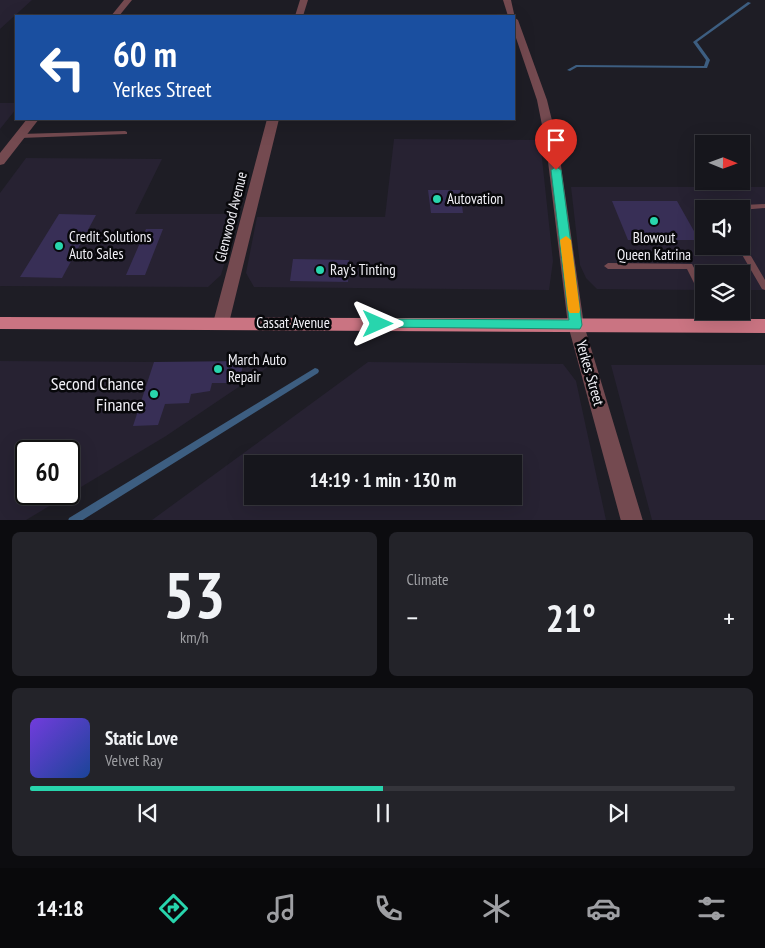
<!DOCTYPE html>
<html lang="en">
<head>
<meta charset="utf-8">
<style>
	body { margin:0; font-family:"PT Sans Narrow",sans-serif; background:#232329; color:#f1f3f6; height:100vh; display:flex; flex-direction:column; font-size:19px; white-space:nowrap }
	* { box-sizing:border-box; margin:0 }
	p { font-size:16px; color:#9e9fa3 }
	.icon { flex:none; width:28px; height:28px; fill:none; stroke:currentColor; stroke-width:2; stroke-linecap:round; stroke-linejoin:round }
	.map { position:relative; height:520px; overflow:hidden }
	.panel { display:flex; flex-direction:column; gap:12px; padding:12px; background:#0c0c0f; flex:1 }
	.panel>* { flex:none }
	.banner { position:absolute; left:15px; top:15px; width:500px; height:105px; border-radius:0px; box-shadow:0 5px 20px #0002,0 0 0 1px #35353b; background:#1a4fa0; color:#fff; overflow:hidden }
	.needle { width:32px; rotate:91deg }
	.tools { position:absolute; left:695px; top:135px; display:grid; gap:10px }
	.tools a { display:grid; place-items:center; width:55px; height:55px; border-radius:0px; background:#16161c; box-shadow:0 5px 20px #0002,0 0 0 1px #35353b; font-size:25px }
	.speed { position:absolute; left:15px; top:440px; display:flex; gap:10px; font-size:25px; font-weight:700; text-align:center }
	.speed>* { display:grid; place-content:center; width:65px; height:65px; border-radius:50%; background:#16161c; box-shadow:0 5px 20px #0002,0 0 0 1px #35353b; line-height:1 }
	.speed .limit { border:2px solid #111; border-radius:8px; background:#fff; color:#111 }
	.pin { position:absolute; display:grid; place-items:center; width:42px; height:42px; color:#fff; margin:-51px -21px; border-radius:50% 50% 50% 0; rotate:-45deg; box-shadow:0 0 5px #0007 }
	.pin .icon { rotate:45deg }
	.me { position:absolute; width:55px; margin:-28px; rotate:90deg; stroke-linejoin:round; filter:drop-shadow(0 0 4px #0008) }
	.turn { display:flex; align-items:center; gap:18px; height:105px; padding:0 15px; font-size:22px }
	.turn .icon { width:65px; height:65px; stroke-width:2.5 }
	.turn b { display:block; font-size:35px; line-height:42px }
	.big { font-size:38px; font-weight:800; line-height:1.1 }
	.panel .card { flex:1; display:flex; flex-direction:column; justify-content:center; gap:8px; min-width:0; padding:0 18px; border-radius:8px; background:#232329 }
	.panel .dial { align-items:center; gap:0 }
	.dial b { font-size:65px; line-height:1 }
	.song { display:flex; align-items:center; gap:15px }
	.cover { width:60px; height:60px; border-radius:8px; background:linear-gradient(135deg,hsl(260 70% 55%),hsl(220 70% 35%)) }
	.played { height:5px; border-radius:2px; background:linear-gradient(90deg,#28d5ad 50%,#35353b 50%) }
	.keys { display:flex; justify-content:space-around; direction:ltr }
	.heat { display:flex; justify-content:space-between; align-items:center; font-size:28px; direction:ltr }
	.panel .tiles { flex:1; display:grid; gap:12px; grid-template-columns:1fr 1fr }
	.card:last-child { grid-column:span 2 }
	.trip { position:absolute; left:244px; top:455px; width:278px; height:50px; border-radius:0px; background:#16161c; box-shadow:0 5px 20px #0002,0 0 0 1px #35353b; font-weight:800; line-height:50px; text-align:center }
	.tabs { display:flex; height:80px; justify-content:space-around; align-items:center; background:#09090b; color:#9e9fa3 }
	.tabs .icon { width:35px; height:35px }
	.tabs .on { color:#28d5ad }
	.tabs b { font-size:22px; color:#f1f3f6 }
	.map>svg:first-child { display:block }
	.commercial { fill:#272232; fill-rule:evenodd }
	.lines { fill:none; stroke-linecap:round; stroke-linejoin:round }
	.stream { fill:#3d5e81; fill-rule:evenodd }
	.building { fill:#382f56 }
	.service { fill:#744a50; fill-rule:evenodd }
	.minor { fill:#744a50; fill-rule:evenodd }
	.tertiary { fill:#744a50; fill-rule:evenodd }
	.primary { fill:#ca7482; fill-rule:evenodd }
	.route { fill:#28d5ad; stroke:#1a8a70 }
	.slow { fill:#f59e0b }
	.poi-dot { fill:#28d5ad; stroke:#08080b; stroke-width:2 }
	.labels { text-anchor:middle; stroke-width:5; stroke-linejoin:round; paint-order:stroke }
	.poi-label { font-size:15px; fill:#f2f1f7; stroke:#08080b; text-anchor:start }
	.street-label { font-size:15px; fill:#f2f1f7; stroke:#08080b }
	.near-poi-label { font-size:18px; fill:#f2f1f7; stroke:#08080b; text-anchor:end }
</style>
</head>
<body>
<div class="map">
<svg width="765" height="521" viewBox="0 0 765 521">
	<rect width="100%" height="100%" fill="#1e1d25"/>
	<!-- commercial -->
	<path class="commercial" d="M0 0H32L0 29Z
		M0 103H16V109L0 129Z
		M394 139 540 140 553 261 549 290 254 287 246 273 257 217H385Z
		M26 158 162 159 135 214H239L221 275 208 287 0 286V193Z
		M571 187H765V290H741V274H704V290L597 289 586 278 580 265ZM704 209H741V246H704Z
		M0 361 274 363 166 436 26 520 0 521ZM26 451H69V494H26Z
		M368 362 563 364 576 381 606 520H152ZM252 464H512V496H252Z
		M611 365H765V520H652Z"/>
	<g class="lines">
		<!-- stream -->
		<path class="stream" d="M748 2 751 3 697 42 710 60 707 68 577 67 570 71 567 70 576 65 704 66 706 60 693 42Z
			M315 368 318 369 319 371 318 373 81 521H68L69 518Z"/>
	</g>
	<!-- building -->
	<path class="building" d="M428 190H460L463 213H431Z
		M612 201H677L699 240H628Z
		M59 214 96 215 62 278 20 277Z
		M146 229H163L145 275H126Z
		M293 259 349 260 348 282 290 281Z
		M244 361 239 383H212L210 391 191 394 189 403 165 404 158 425 133 426 154 362Z"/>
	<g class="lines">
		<!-- service -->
		<path class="service" d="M125 131 127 132V134L20 138 17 136 20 134Z
			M765 204V208L741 210 732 209 733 207 743 205Z
			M741 244H744L765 280V290L762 289 737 246H741Z
			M608 263 692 264 704 287V298L701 297 687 269H608L604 266Z
			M708 311H716L723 326 722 328 719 329 716 328Z"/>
		<!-- minor -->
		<path class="minor" d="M300 0H308L303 16H295Z
			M503 0H511L515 18 518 20 547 100 558 145 584 325 643 521H621L568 325 546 145 537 100 514 32V16H508Z
			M267 119H279L229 323 227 328 221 329 215 328 213 323Z"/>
		<!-- tertiary -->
		<path class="tertiary" d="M124 0H132L119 16H111Z
			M27 119H39L4 164 0 165V153Z"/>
		<!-- primary -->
		<path class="primary" d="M0 317 765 319V333L0 329Z"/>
	</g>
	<!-- route -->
	<path class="route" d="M556 167 561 170 582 325 580 329 374 327 372 324 374 320 378 319 569 320 551 170Z"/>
	<!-- slow -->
	<path class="slow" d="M566 236 571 240 580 310 579 313H570L568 310 560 240Z"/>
	<!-- markers -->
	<g class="poi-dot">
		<circle cx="437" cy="199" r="5"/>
		<circle cx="654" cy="221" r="5"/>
		<circle cx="59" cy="246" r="5"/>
		<circle cx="320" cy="270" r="5"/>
		<circle cx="218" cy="369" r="5"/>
		<circle cx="154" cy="394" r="5"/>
	</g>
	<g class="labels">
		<!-- poi labels -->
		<g class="poi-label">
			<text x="447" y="204">Autovation</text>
			<text x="69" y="242">Credit Solutions<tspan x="69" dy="17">Auto Sales</tspan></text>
			<text x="654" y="243" text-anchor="middle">Blowout<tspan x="654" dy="17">Queen Katrina</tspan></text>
			<text x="330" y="275">Ray's Tinting</text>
			<text x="228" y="365">March Auto<tspan x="228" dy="17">Repair</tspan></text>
		</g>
		<!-- street labels -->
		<g class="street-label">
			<text transform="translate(231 217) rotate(-76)" y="5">Glenwood Avenue</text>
			<text x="293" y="328">Cassat Avenue</text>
			<text transform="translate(590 373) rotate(74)" y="5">Yerkes Street</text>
		</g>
		<!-- near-poi labels -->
		<g class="near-poi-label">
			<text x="144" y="390">Second Chance<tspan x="144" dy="21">Finance</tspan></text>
		</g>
	</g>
</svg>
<div class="tools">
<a><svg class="needle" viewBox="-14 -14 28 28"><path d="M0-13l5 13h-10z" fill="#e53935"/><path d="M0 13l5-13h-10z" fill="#9e9fa3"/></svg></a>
<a><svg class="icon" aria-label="sound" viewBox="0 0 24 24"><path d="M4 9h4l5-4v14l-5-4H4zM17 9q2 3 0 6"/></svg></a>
<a><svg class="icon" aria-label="layers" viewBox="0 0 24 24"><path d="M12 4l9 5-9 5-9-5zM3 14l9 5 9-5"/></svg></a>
</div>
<div class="speed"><div class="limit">60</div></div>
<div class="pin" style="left:556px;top:170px;background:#d93025"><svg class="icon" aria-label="arrive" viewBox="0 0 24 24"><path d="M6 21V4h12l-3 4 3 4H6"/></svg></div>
<svg class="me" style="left:378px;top:324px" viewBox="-20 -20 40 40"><path d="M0-17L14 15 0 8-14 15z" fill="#28d5ad" stroke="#fff" stroke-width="4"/></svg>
<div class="trip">14:19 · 1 min · 130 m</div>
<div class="banner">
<div class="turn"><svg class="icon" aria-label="left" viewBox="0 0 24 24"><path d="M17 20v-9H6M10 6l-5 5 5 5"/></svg><div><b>60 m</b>Yerkes Street</div></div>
</div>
</div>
<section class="panel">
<div class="tiles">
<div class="card dial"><b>53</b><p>km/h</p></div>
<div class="card"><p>Climate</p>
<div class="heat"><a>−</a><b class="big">21°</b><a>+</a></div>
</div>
<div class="card">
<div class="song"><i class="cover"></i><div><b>Static Love</b><p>Velvet Ray</p></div></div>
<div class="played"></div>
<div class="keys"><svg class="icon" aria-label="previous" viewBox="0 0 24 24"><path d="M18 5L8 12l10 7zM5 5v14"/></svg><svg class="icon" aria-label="pause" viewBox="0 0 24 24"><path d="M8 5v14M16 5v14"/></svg><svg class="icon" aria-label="next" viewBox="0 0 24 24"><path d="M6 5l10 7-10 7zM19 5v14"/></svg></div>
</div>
</div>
</section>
<nav class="tabs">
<b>14:18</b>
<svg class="icon on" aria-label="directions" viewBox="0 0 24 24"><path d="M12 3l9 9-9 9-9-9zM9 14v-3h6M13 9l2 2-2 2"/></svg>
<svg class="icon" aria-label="music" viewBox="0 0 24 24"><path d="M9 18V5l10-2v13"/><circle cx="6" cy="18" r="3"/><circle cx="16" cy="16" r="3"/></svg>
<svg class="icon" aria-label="phone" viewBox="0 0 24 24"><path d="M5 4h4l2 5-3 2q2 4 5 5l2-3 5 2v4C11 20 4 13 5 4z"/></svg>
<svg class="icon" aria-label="climate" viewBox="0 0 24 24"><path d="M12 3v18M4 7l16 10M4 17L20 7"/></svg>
<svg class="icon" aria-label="car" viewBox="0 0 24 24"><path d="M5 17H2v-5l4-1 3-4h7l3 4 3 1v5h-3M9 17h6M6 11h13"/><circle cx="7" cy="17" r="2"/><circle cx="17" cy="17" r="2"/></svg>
<svg class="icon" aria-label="filters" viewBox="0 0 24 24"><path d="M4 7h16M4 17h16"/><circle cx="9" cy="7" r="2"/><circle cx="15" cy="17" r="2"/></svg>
</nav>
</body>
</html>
